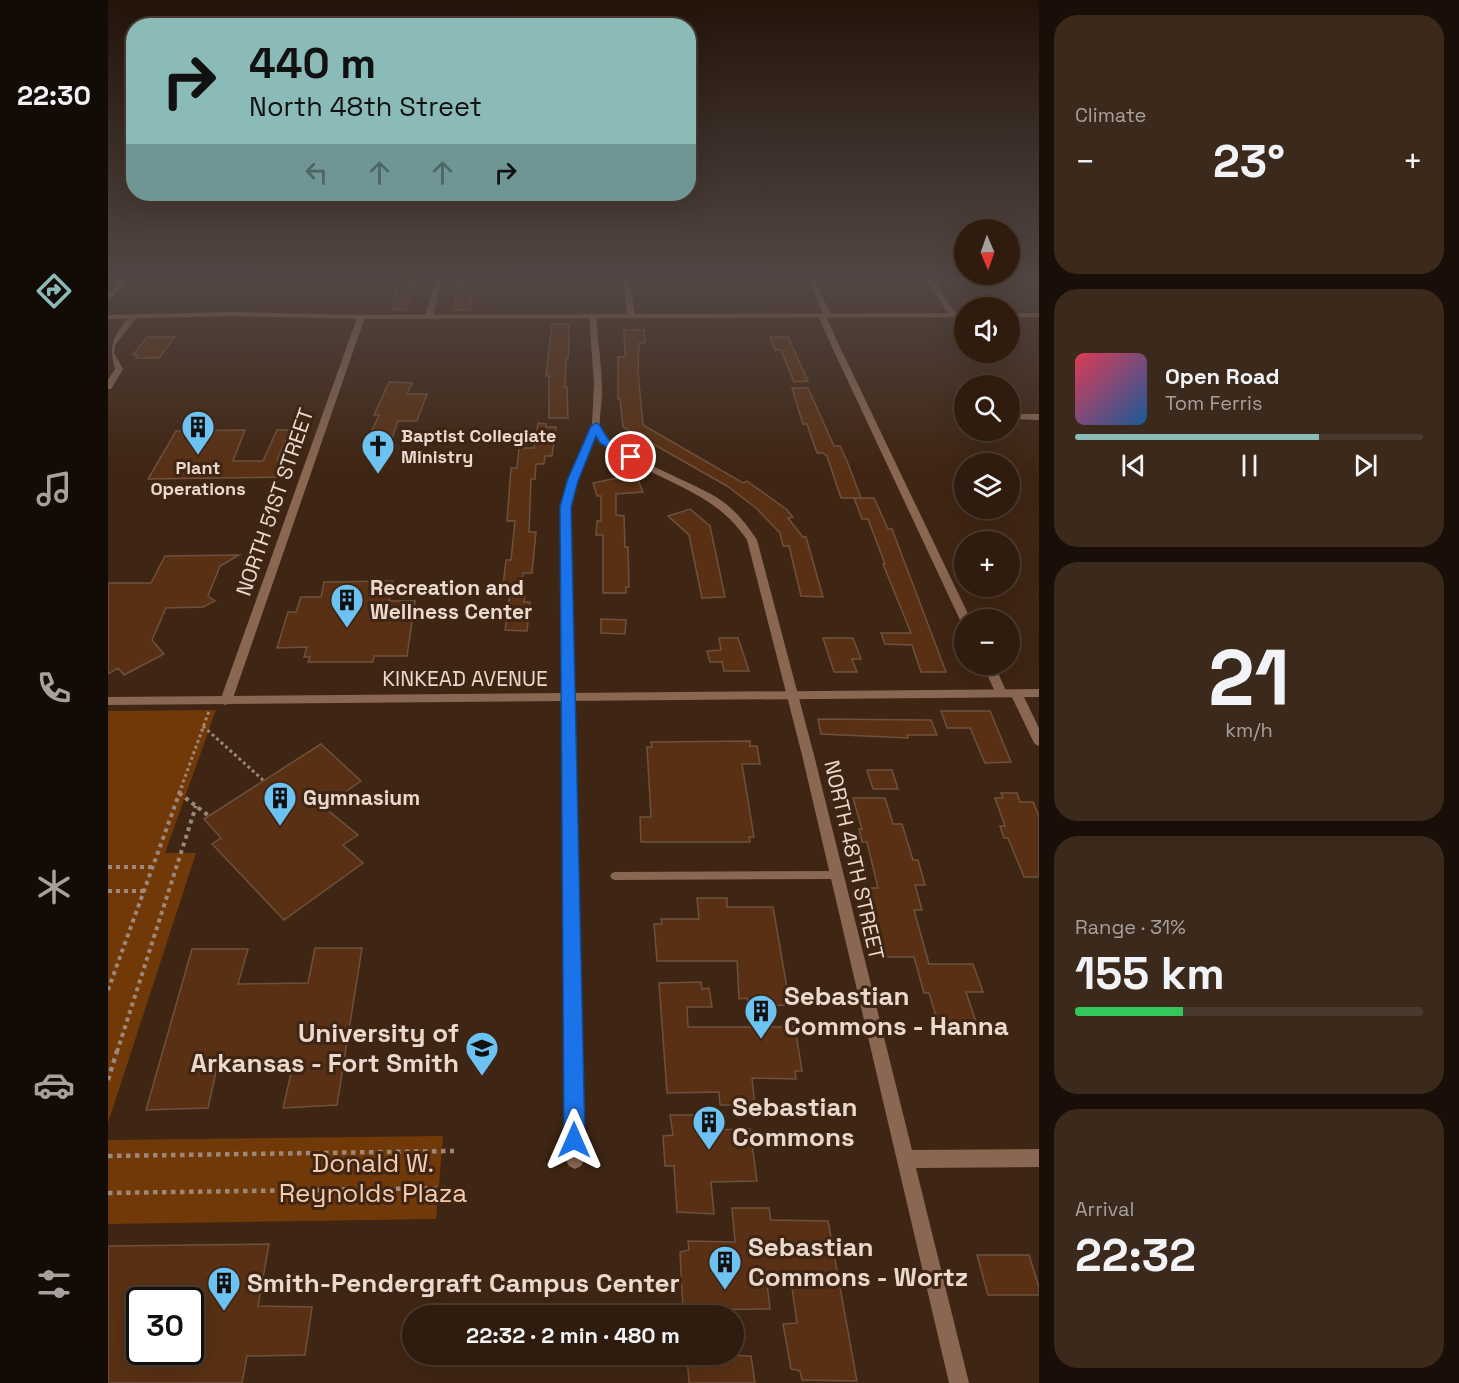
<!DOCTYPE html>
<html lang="en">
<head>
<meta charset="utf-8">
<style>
	body { margin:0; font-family:"Space Grotesk",sans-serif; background:#3b291c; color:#f1f3f6; height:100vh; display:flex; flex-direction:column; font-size:22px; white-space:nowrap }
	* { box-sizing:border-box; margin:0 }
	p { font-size:20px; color:#a7a19e }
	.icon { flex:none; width:33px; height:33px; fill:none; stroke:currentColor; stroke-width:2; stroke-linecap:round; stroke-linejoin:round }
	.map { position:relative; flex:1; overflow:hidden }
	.panel { display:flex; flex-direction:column; gap:15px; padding:15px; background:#1a0f08; width:420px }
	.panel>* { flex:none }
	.banner { position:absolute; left:18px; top:18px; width:570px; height:183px; border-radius:24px; box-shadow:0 6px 24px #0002,0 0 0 2px #4a3a2e; background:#8bbbb9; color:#111; overflow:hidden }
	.needle { width:39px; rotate:178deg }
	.buttons { position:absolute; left:846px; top:219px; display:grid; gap:12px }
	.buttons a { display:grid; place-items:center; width:66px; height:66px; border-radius:50%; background:#2f1c0e; box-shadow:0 6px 24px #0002,0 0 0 2px #4a3a2e; font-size:30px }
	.speed { position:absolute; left:18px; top:1287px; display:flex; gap:12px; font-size:30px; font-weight:700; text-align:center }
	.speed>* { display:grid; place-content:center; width:78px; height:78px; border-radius:50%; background:#2f1c0e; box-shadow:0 6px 24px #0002,0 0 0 2px #4a3a2e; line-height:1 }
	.speed .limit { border:3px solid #111; border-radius:9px; background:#fff; color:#111 }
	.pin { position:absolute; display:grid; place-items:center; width:51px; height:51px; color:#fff; margin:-26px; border:3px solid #fff; border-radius:50%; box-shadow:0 2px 6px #0007 }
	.me { position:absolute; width:66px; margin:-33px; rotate:0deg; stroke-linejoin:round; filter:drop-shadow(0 0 4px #0008) }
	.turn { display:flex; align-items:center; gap:21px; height:126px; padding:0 24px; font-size:27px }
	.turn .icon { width:78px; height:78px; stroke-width:2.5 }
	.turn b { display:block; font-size:42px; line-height:51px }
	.lanes { display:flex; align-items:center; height:57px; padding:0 24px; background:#0003; justify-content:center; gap:30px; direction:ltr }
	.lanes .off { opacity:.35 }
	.big { font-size:45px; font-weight:800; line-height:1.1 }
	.panel .card { flex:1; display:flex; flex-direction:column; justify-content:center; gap:9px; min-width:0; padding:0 21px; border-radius:24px; background:#3b291c }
	.panel .dial { align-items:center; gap:0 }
	.dial b { font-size:78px; line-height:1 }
	.song { display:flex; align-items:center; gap:18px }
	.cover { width:72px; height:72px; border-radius:9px; background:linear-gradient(135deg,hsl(350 70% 55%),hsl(210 70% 35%)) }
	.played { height:6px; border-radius:3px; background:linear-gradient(90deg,#8bbbb9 70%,#4a3a2e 70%) }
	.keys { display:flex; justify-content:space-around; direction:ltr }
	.heat { display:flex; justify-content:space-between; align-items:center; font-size:33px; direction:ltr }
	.charge { height:9px; border-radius:4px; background:linear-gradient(90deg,#34c759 31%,#4a3a2e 0) }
	.trip { position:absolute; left:294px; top:1305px; width:342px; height:60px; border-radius:30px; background:#2f1c0e; box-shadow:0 6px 24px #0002,0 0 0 2px #4a3a2e; font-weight:800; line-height:60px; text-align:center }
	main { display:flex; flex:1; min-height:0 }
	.menu { display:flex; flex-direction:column; width:108px; justify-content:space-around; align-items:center; background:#130b06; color:#a7a19e }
	.menu .icon { width:42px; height:42px }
	.menu .selected { color:#8bbbb9 }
	.menu b { font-size:27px; color:#f1f3f6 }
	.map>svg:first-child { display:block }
	.green { fill:#723908 }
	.building { fill:#593013; stroke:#6e513d; stroke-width:1.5; fill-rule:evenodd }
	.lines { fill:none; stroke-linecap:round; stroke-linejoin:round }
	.path-far2 { stroke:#9c8779; stroke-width:3; stroke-dasharray:3 3; stroke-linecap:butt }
	.path-far1 { stroke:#9c8779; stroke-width:4; stroke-dasharray:4 4; stroke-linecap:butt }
	.path { stroke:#9c8779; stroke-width:4.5; stroke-dasharray:4.5 4.5; stroke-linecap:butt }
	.service { fill:#896752; fill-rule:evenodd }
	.minor { fill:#896752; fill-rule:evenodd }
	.tertiary { fill:#896752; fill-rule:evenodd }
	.route { fill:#1a73e8; stroke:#114b97; stroke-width:1.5 }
	.labels { text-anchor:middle; stroke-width:6; stroke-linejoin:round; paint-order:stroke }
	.far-poi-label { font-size:18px; font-weight:bold; fill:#ead9ce; stroke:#3f2513; text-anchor:start }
	.street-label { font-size:21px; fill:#ead9ce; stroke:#3f2513 }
	.poi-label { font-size:21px; font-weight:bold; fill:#ead9ce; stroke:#3f2513; text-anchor:start }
	.near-poi-label { font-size:26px; font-weight:bold; fill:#ead9ce; stroke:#3f2513; text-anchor:start }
	.near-park-label { font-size:26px; fill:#f6ccb1; stroke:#3f2513 }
</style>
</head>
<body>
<main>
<nav class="menu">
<b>22:30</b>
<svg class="icon selected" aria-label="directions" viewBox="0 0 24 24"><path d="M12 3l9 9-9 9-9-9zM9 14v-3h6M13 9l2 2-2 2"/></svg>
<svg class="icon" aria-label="music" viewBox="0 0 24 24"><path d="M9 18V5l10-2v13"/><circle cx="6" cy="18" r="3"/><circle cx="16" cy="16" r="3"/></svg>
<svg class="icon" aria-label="phone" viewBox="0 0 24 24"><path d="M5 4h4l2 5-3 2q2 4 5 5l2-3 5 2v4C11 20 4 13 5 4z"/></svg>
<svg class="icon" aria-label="climate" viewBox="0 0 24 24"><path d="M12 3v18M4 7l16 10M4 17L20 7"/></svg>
<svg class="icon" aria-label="car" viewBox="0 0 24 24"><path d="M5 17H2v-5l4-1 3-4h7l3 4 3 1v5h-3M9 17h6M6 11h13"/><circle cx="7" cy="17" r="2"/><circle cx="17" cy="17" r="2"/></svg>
<svg class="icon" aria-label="filters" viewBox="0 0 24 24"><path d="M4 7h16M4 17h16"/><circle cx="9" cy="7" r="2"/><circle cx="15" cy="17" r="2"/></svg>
</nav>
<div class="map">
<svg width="931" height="1383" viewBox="0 0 931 1383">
	<rect width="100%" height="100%" fill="#3f2513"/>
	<!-- green -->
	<path class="green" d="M108 710 57 853H88L0 1123V711Z
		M335 1136 328 1219 0 1224V1140Z"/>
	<!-- building -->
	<path class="building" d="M292 275H307V281L299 310 284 309Z
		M354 275H366L362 310H345L350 280H353Z
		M444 324H461V347L460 358H458L457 387H459L460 418H441V376H438Z
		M516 330H536L537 343H531L530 372 535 425 635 483 639 481 678 509 685 517 680 518 695 537H698L715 597 693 596 681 546H675L672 533 648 508 619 486 515 427 512 399H510V357H517Z
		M39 337H67L51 358H28L29 355H25Z
		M662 337H680L700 381 686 382 673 350H667Z
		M281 382 304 383 299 394H319L309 421H290L282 444H258L271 415H266Z
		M684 388H700L726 446H732L739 461 753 498H733L719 456 715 453H709L699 424H695Z
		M430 423 438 424V427H448L444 456H437L436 464H428L427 479H423L421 532H428L424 573H415L413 596H417L416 602H422L419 631 397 630 403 586H395L398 560H403L407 521H399L403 468H409L411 448H426Z
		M137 430 125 461H155L169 430H182L169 460H186L181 477 40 479 68 431Z
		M514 477 515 481 530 480 535 492 508 494V515L516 516 517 547H520L521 587H518V593H495V535H488L489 521H493V496H489L485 483Z
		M746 498H766L780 529H784L838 672H813L804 645 777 644 773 633H803L775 564H777L760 519H754Z
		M582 509 602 526 617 597 594 598 581 535 560 516Z
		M131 555 112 566 100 596 107 601 95 607 58 608 44 640 56 654 16 675 10 668 0 674V583H43L57 556Z
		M285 581 281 601H307L299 656H266L265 662H200L202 657H196L199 647 169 648 180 612H188L193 597H213L216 582Z
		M493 619 518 620 517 634 493 633Z
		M611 638H630L641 671H616L614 662H602L599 651 613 650Z
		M715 638H745L753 659H744L749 672H726Z
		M833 711H882L903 762 877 763 862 728H839Z
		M710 719 823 720 829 735H799L800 738 713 734Z
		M642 741V746H649L652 764H634L646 837H641L642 842H533L532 817H543L539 747H544L543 742Z
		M213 744 253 781 216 807 250 835 235 845 255 863 176 920 104 844 113 838 96 819Z
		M759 770H784L790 789H765Z
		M893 793H909L912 802H925L931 816V877H916L900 838H896L892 826H897L887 798H895Z
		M745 798H777L785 824H794L805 860H810L817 885H807L814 910H806L821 964H865L875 992H858L869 1025 831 1026 821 993H816L806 957H779L759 888H770L759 842H754L751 829H754Z
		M589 898H619V907H665L682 1005 640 1006 639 998 631 999 629 961H549L546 924H554L553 919H591Z
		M207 948H254L229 1105 175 1108 185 1065 109 1067 100 1108 38 1110 84 949H140L130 984 200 983Z
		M593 982 594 989 601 988 604 1007H579L580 1027H687L694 1071H687L688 1079 644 1078 647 1105H612L611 1092 559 1093 551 983Z
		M562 1115H597L598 1130 642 1129 649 1181 603 1182 606 1214 569 1212 566 1166H557L555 1136 565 1135Z
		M624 1208H661L663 1220 720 1221 749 1381 694 1380 692 1371 683 1369 675 1324 689 1323 682 1274H658L662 1309 575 1310 572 1252 581 1250 580 1241 627 1242Z
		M161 1244 150 1306 204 1307 197 1355 139 1356 134 1383H0V1246ZM32 1300H82V1352H32Z
		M869 1255H921L931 1287V1295H880Z
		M579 1354 643 1356 647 1383H581Z"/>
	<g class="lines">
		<!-- path-far2 -->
		<path class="path-far2" d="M95 726 155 780
			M73 788 101 711"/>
		<!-- path-far1 -->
		<path class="path-far1" d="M71 793 101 816
			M0 867H45
			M0 891H36
			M0 990 74 786
			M9 1052 88 806"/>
		<!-- path -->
		<path class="path" d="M0 1080 9 1051
			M0 1156 346 1151
			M0 1193 343 1188"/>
		<!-- service -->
		<path class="service" d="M728 871 731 872 733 875 731 878 728 879 507 880 504 879 502 876 504 873 507 872Z"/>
		<!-- minor -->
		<path class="minor" d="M17 275H24L0 301V295Z
			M329 275H335L325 317 321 319 317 317Z
			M515 275H521L527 316 523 318 519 316Z
			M698 275H704L723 315 719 319 731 345 863 620H856V623L852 620 723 345 711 318 715 314Z
			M816 275H822L849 315 848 317H842Z
			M481 314 488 316C490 342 494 368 494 394 494 402 491 419 492 426 498 451 585 482 608 497 626 508 638 523 649 540L706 755 804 1150 931 1149V1167L808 1168 861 1383H841L694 755 639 540C611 498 572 488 530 465 516 458 499 449 489 435L468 485 463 507 476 1160 473 1166 467 1169 461 1166 458 1160 453 507 459 485 477 445 484 424 486 384Z
			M22 315 29 317 7 345 6 353 15 369 3 389H0V380L7 369C0 342 6 337 22 315Z
			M250 315 257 317 124 701 118 705 114 704 112 701Z
			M931 414V420L902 419V414Z
			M874 664H886L899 693 897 696H889Z
			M908 689 914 693 931 728V746L927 744 925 741 902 693Z"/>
		<!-- tertiary -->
		<path class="tertiary" d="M124 312 253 315 856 313V317L253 319 124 316 0 319V315Z
			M902 313H931V317H902Z
			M931 689V697L0 705V697Z"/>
	</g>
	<!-- sky -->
	<linearGradient id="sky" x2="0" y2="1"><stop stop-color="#23140a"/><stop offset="0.59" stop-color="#524644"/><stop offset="1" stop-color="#524644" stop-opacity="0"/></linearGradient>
	<rect width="931" height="469" fill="url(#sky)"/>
	<!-- route -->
	<path class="route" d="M488 423 491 424 500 439 528 457 519 459 492 443 488 436 470 481 463 507 477 1140 474 1147 466 1150 459 1147 456 1140 452 507 459 481 483 426Z"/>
	<!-- icons -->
	<defs>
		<g id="building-pin" transform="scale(1.725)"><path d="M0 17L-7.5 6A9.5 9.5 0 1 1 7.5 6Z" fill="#6cc3f2" stroke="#3f2513"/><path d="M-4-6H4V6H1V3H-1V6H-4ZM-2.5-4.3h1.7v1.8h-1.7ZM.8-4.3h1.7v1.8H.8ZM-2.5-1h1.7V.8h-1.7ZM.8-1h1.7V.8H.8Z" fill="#111"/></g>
		<g id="church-pin" transform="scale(1.725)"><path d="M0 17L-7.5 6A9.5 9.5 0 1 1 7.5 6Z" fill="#6cc3f2" stroke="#3f2513"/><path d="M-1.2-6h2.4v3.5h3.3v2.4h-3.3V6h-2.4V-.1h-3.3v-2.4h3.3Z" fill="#111"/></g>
		<g id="university-pin" transform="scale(1.725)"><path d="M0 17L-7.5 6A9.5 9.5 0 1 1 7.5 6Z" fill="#6cc3f2" stroke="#3f2513"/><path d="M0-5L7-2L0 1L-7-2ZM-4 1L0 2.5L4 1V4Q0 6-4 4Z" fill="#111"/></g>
	</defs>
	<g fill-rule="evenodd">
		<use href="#building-pin" x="90" y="427"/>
		<use href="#church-pin" x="270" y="446"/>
		<use href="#building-pin" x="239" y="600"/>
		<use href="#building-pin" x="172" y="798"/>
		<use href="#building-pin" x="653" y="1011"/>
		<use href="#university-pin" x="374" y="1048"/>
		<use href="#building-pin" x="601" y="1122"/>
		<use href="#building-pin" x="617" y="1262"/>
		<use href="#building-pin" x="116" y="1283"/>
	</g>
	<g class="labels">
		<!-- far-poi labels -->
		<g class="far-poi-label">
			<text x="293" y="442">Baptist Collegiate<tspan x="293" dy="21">Ministry</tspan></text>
			<text x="90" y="474" text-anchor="middle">Plant<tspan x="90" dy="21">Operations</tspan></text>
		</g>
		<!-- street labels -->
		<g class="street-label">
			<text transform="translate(167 502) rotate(-71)" y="7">NORTH 51ST STREET</text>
			<text x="357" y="686">KINKEAD AVENUE</text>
			<text transform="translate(746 860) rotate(77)" y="7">NORTH 48TH STREET</text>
		</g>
		<!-- poi labels -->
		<g class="poi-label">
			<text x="262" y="595">Recreation and<tspan x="262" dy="24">Wellness Center</tspan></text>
			<text x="195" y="805">Gymnasium</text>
		</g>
		<!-- near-poi labels -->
		<g class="near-poi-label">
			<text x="676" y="1005">Sebastian<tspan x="676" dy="30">Commons - Hanna</tspan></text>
			<text x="351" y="1042" text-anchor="end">University of<tspan x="351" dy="30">Arkansas - Fort Smith</tspan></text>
			<text x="624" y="1116">Sebastian<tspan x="624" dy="30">Commons</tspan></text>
			<text x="640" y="1256">Sebastian<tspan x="640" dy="30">Commons - Wortz</tspan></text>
			<text x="139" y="1292">Smith-Pendergraft Campus Center</text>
		</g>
		<!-- near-park labels -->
		<g class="near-park-label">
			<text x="265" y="1172">Donald W.<tspan x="265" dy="30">Reynolds Plaza</tspan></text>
		</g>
	</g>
</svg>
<div class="buttons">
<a><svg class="needle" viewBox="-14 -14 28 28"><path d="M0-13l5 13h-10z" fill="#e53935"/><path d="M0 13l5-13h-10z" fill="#a7a19e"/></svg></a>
<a><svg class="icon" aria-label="sound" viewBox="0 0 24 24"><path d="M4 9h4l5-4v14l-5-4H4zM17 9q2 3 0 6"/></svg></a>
<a><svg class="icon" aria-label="search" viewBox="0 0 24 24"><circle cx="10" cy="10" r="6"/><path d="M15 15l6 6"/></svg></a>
<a><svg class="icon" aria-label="layers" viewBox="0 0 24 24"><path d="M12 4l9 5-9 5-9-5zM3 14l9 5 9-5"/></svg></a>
<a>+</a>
<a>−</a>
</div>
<div class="speed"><div class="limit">30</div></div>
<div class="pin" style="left:523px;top:457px;background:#d93025"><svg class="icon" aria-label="arrive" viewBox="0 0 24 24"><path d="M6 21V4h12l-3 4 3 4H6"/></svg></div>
<svg class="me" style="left:466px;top:1140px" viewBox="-20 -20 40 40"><path d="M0-17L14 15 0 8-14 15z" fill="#1a73e8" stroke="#fff" stroke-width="4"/></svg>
<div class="trip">22:32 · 2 min · 480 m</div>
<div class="banner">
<div class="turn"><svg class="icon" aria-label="right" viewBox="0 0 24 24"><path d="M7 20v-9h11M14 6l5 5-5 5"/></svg><div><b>440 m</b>North 48th Street</div></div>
<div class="lanes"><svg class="icon off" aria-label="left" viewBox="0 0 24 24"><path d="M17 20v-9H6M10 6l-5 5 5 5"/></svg><svg class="icon off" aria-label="ahead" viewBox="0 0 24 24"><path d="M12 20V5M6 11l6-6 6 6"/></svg><svg class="icon off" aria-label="ahead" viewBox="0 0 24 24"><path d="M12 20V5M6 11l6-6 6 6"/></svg><svg class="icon" aria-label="right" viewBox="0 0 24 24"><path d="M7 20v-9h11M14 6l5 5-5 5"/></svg></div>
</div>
</div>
<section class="panel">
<div class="card"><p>Climate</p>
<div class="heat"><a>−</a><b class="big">23°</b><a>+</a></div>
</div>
<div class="card">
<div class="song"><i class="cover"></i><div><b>Open Road</b><p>Tom Ferris</p></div></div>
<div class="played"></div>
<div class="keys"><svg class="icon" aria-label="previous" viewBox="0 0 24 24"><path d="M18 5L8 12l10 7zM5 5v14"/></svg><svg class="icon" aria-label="pause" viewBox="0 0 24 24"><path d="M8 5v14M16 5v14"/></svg><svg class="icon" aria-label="next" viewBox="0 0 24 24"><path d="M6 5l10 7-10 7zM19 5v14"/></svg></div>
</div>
<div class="card dial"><b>21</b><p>km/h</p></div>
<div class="card"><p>Range · 31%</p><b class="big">155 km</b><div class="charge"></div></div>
<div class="card"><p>Arrival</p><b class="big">22:32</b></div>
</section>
</main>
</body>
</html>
